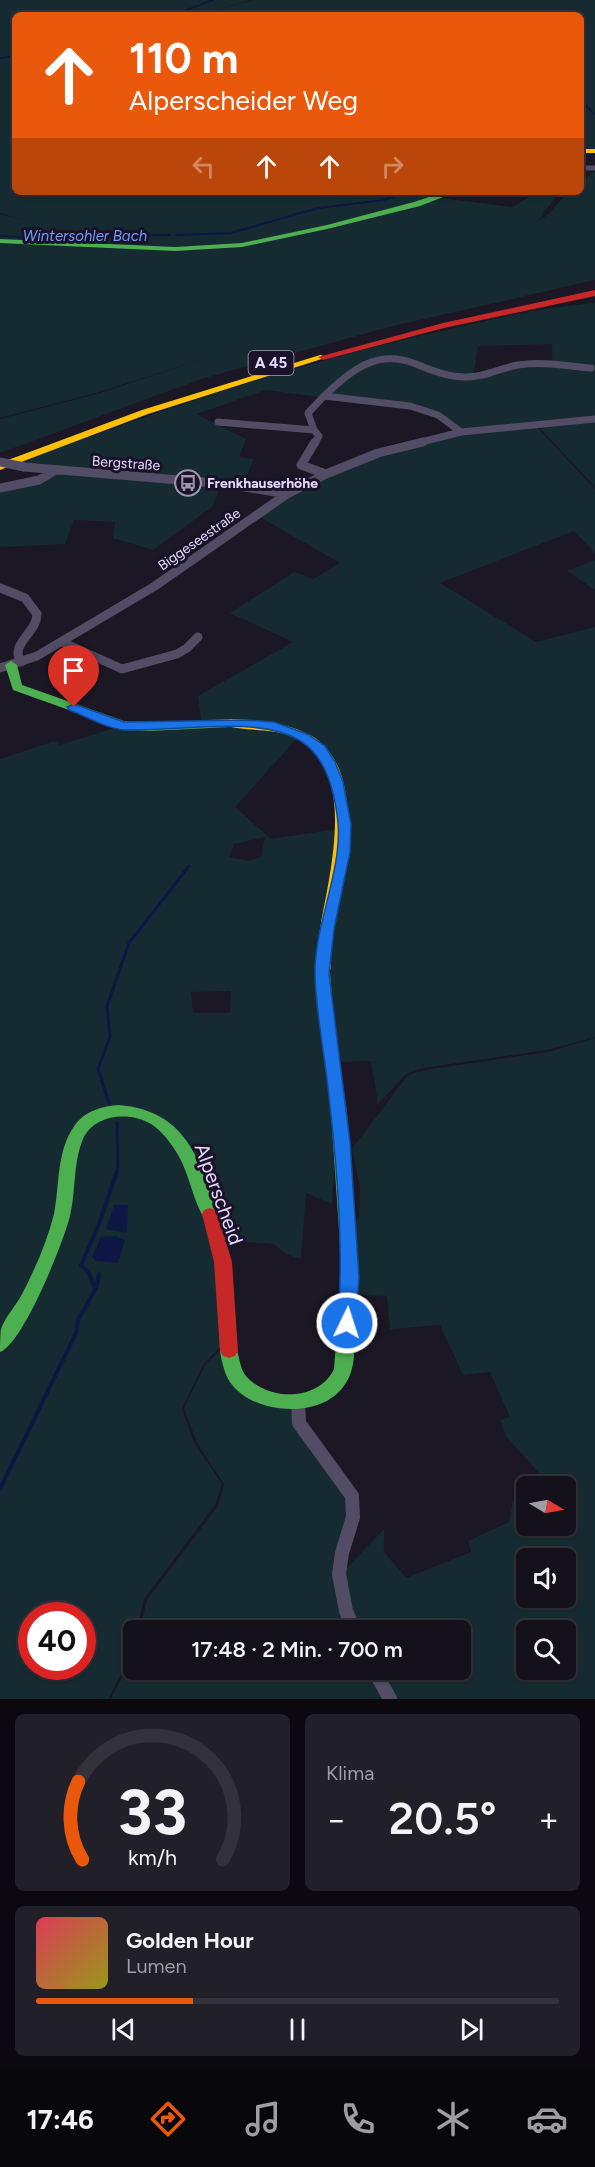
<!DOCTYPE html>
<html lang="de">
<head>
<meta charset="utf-8">
<style>
	body { margin:0; font-family:Figtree,sans-serif; background:#211f28; color:#f1f3f6; height:100vh; display:flex; flex-direction:column; font-size:22px; white-space:nowrap }
	* { box-sizing:border-box; margin:0 }
	p { font-size:20px; color:#9d9da3 }
	.icon { flex:none; width:33px; height:33px; fill:none; stroke:currentColor; stroke-width:2; stroke-linecap:round; stroke-linejoin:round }
	.map { position:relative; height:1699px; overflow:hidden }
	.details { display:flex; flex-direction:column; gap:15px; padding:15px; background:#0b090f; flex:1 }
	.details>* { flex:none }
	.banner { position:absolute; left:12px; top:12px; width:572px; height:183px; border-radius:9px; box-shadow:0 2px 4px #0004,0 0 0 2px #33313a; background:#ea580c; color:#fff; overflow:hidden }
	.needle { width:39px; rotate:100deg }
	.buttons { position:absolute; left:516px; top:1476px; display:grid; gap:12px }
	.buttons a { display:grid; place-items:center; width:60px; height:60px; border-radius:9px; background:#14111b; box-shadow:0 2px 4px #0004,0 0 0 2px #33313a; font-size:30px }
	.speed { position:absolute; left:18px; top:1602px; display:flex; gap:12px; font-size:30px; font-weight:700; text-align:center }
	.speed>* { display:grid; place-content:center; width:78px; height:78px; border-radius:50%; background:#14111b; box-shadow:0 2px 4px #0004,0 0 0 2px #33313a; line-height:1 }
	.speed .limit { border:9px solid #d22; background:#fff; color:#111 }
	.pin { position:absolute; display:grid; place-items:center; width:51px; height:51px; color:#fff; margin:-62px -26px; border-radius:50% 50% 50% 0; rotate:-45deg; box-shadow:0 0 6px #0007 }
	.pin .icon { rotate:45deg }
	.me { position:absolute; width:66px; margin:-33px; rotate:4deg; stroke-linejoin:round; filter:drop-shadow(0 0 4px #0008) }
	.turn { display:flex; align-items:center; gap:21px; height:126px; padding:0 18px; font-size:27px }
	.turn .icon { width:78px; height:78px; stroke-width:2.5 }
	.turn b { display:block; font-size:42px; line-height:51px }
	.lanes { display:flex; align-items:center; height:57px; padding:0 18px; background:#0003; justify-content:center; gap:30px; direction:ltr }
	.lanes .off { opacity:.35 }
	.big { font-size:45px; font-weight:600; line-height:1.1 }
	.details .card { flex:1; display:flex; flex-direction:column; justify-content:center; gap:9px; min-width:0; padding:0 21px; border-radius:9px; background:#211f28 }
	.details .dial { align-items:center; gap:0 }
	.dial svg { height:156px; overflow:visible; fill:none; stroke:#33313a; stroke-width:7; stroke-linecap:round; text-anchor:middle }
	.dial text { fill:#f1f3f6; stroke:none }
	.song { display:flex; align-items:center; gap:18px }
	.cover { width:72px; height:72px; border-radius:9px; background:linear-gradient(135deg,hsl(350 70% 55%),hsl(60 70% 35%)) }
	.played { height:6px; border-radius:3px; background:linear-gradient(90deg,#ea580c 30%,#33313a 30%) }
	.keys { display:flex; justify-content:space-around; direction:ltr }
	.heat { display:flex; justify-content:space-between; align-items:center; font-size:33px; direction:ltr }
	.details .tiles { flex:1; display:grid; gap:15px; grid-template-columns:1fr 1fr }
	.card:last-child { grid-column:span 2 }
	.trip { position:absolute; left:123px; top:1620px; width:348px; height:60px; border-radius:9px; background:#14111b; box-shadow:0 2px 4px #0004,0 0 0 2px #33313a; font-weight:600; line-height:60px; text-align:center }
	.dock { display:flex; height:96px; justify-content:space-around; align-items:center; background:#08070b; color:#9d9da3 }
	.dock .icon { width:42px; height:42px }
	.dock .selected { color:#ea580c }
	.dock b { font-size:27px; color:#f1f3f6 }
	.map>svg:first-child { display:block }
	.green { fill:#162b31; fill-rule:evenodd }
	.water { fill:#0e1744 }
	.lines { fill:none; stroke-linecap:round; stroke-linejoin:round }
	.stream-far3 { stroke:#0e1744; stroke-width:1.5 }
	.stream-far2 { stroke:#0e1744; stroke-width:2 }
	.stream-far1 { stroke:#0e1744; stroke-width:3 }
	.stream { stroke:#0e1744; stroke-width:4 }
	.street-far3 { stroke:#524d64; stroke-width:5 }
	.street-far2 { stroke:#524d64; stroke-width:7 }
	.street-far1 { stroke:#524d64; stroke-width:9 }
	.street { stroke:#524d64; stroke-width:14 }
	.fast { fill:#4caf50; fill-rule:evenodd }
	.slow { fill:#ffc107; fill-rule:evenodd }
	.jam { fill:#c62828; fill-rule:evenodd }
	.street-bridge { stroke:#524d64; stroke-width:9 }
	.route { fill:#1a73e8; stroke:#114b97; stroke-width:1.5 }
	.labels { text-anchor:middle; stroke-width:6; stroke-linejoin:round; paint-order:stroke }
	.far-street-label { font-size:14px; fill:#e6dbfe; stroke:#1a1229 }
	.far-poi-label { font-size:14px; font-weight:bold; fill:#e6dbfe; stroke:#1a1229; text-anchor:start }
	.far-water-label { font-size:15px; font-style:italic; fill:#6e9df9; stroke:#1a1229 }
	.shield { fill:#1a1229; stroke:#a99fbe; stroke-width:1.5 }
	.shield-label { font-size:15px; font-weight:bold; fill:#e6dbfe }
	.near-street-label { font-size:20px; fill:#e6dbfe; stroke:#1a1229 }
</style>
</head>
<body>
<div class="map">
<svg width="595" height="1699" viewBox="0 0 595 1699">
	<rect width="100%" height="100%" fill="#1b1724"/>
	<!-- green -->
	<path class="green" d="M0 0H251L216 10 254 0H595V150H581V124L585 126 580 122V15H15V192H448L440 198 513 207 537 192 558 195 543 213 545 214 535 222 548 215 568 192H580L581 181 595 171V280L389 327 201 379 0 453V419L100 393 215 355 100 392 0 418V214L27 221 0 213Z
		M595 303V418L464 430 430 412 266 390 196 414 246 439 239 457 254 459 242 485 16 464C156 411 296 363 442 331 493 319 544 307 595 303ZM552 344 553 364 542 363 473 377 478 346Z
		M595 419V487L536 424Z
		M534 424 595 489V553L574 531 440 583 536 642 595 627V1037L547 1050 423 1068 406 1074 378 1104 371 1061 336 1062 324 974 345 852 322 749 275 725H202L198 696 293 642 230 613 294 572 313 579 340 563 258 516 328 475 425 441Z
		M58 474 220 487 212 507 153 550 113 538 115 522 74 520 65 544 0 547V491L48 479Z
		M595 560V590L567 571Z
		M121 726 272 727 299 736 235 807 271 839 343 828 326 928 336 1146 332 1204 306 1193 301 1259 286 1254 274 1244 223 1240 183 1145 153 1113 91 1114C66 1190 43 1269 0 1337V759L54 741 60 745ZM265 837 261 857 249 861 229 857 234 844ZM231 991 230 1013H193L191 992Z
		M595 1038V1699H396L379 1670H460V1630H358L343 1572 384 1529C385 1536 383 1543 384 1550 385 1555 402 1572 406 1578L471 1552 468 1541 509 1522 513 1501 526 1498V1526H566V1486H551L506 1436 500 1420 510 1417 490 1372 463 1375 440 1325 390 1329 387 1296 356 1295 354 1222 359 1217 360 1188 352 1149 408 1075 425 1070 548 1052ZM526 1558H566V1598H526ZM526 1630H566V1670H526Z
		M115 1115H141L160 1124 180 1146 215 1234 226 1341 204 1363 182 1409 194 1443 222 1484 215 1505 144 1599 137 1630H134L133 1652 108 1699H0V1348L30 1312 75 1170 84 1132 99 1118ZM32 1616H82V1666H32Z
		M226 1344 230 1376 293 1411C297 1452 345 1470 350 1509 353 1526 336 1545 337 1562 338 1584 346 1609 350 1630H140L147 1600 218 1506 224 1484 197 1443 184 1408 206 1364Z
		M133 1654 134 1670H367L382 1699H111Z"/>
	<!-- water -->
	<path class="water" d="M114 1205H128L127 1233 106 1229Z
		M116 1236 125 1240 118 1263 96 1261 92 1257 101 1237Z"/>
	<g class="lines">
		<!-- stream-far3 -->
		<path class="stream-far3" d="M173 15 213 0
			M0 58 15 56
			M584 103 595 115
			M580 157 595 155
			M400 194 407 192"/>
		<!-- stream-far2 -->
		<path class="stream-far2" d="M176 235 231 233 318 208 384 200 404 193
			M0 236 65 239 87 236 170 235"/>
		<!-- stream-far1 -->
		<path class="stream-far1" d="M109 1103 98 1069 110 1037 107 1006 129 943 189 866
			M116 1173 118 1167 117 1123"/>
		<!-- stream -->
		<path class="stream" d="M96 1289 99 1274
			M0 1489 76 1333 78 1320 95 1290 89 1273 81 1265 99 1224 117 1171"/>
		<!-- street-far3 -->
		<path class="street-far3" d="M580 168H595"/>
		<!-- street-far2 -->
		<path class="street-far2" d="M324 396C352 370 377 348 416 364 432 371 448 377 465 377 483 378 500 368 518 365 542 361 567 366 591 368
			M218 422 314 430
			M315 443 319 436 314 430 308 413 324 396 410 406 438 415 461 432
			M417 443 461 432 595 419"/>
		<!-- street-far1 -->
		<path class="street-far1" d="M315 442 301 465 326 474
			M24 467 227 484 287 494
			M0 488 39 480 54 471
			M0 588 25 598 37 614C37 633 9 644 21 662
			M62 642 122 669 177 654 187 648 198 637
			M0 668 37 656 155 586 287 494 326 474 378 453 423 442"/>
		<!-- street -->
		<path class="street" d="M298 1401 299 1423 352 1496 353 1517 342 1553 339 1574 346 1611 354 1630
			M374 1670 390 1699"/>
		<!-- fast -->
		<path class="fast" d="M444 192H456L420 206 327 229 242 247 175 251 0 243V239L175 247 242 243 327 225 414 202Z
			M11 661 17 665 22 685 124 721 149 723 230 719 236 723 230 727 149 731 122 729 13 690 5 665Z
			M323 968 330 973 334 1021 347 1113 356 1245 357 1289 354 1357C353 1367 350 1379 343 1387 320 1419 256 1414 233 1386 225 1377 222 1363 220 1351L223 1346 229 1344 235 1346C240 1355 239 1368 246 1376 269 1402 319 1401 334 1369L340 1289V1245L331 1113 316 989V973Z
			M119 1105C186 1111 199 1158 218 1214L216 1218 210 1220 204 1218C191 1196 189 1169 173 1147 167 1138 160 1130 151 1124 130 1111 94 1114 83 1139 73 1163 76 1191 70 1216 64 1241 23 1344 0 1352 0 1345 0 1336 1 1329 5 1317 16 1306 22 1294 35 1269 47 1242 54 1214 60 1184 56 1151 75 1125 85 1111 103 1106 119 1105Z"/>
		<!-- slow -->
		<path class="slow" d="M580 149H595V153H580Z
			M320 355 328 357 148 414 0 470V463L142 410Z
			M230 719C257 720 286 722 310 735 364 766 347 855 338 905 336 919 333 935 331 950 331 958 332 969 328 976L323 978 316 973C317 956 318 939 321 923 330 873 357 768 298 739 274 727 250 732 226 726L224 723Z"/>
		<!-- jam -->
		<path class="jam" d="M595 290V296L444 328 323 360 318 357 443 323Z
			M210 1208 216 1210 218 1214 232 1262 238 1351 235 1356 229 1358 223 1356 220 1351 214 1262 202 1214 204 1210Z"/>
		<!-- street-bridge -->
		<path class="street-bridge" d="M0 462 24 467"/>
	</g>
	<!-- route -->
	<path class="route" d="M74 704 124 722 245 720 274 722 307 734 325 746 335 762 343 782 351 824 350 852 334 929 329 974 350 1142 359 1277 356 1323 353 1328 347 1330 340 1328 338 1323C344 1245 337 1166 328 1088 324 1051 316 1012 315 975 314 925 342 873 338 823 335 793 327 756 299 740 257 715 174 732 125 730 107 729 86 716 69 710L67 707Z"/>
	<!-- icons -->
	<defs>
		<g id="bus-ring" transform="scale(1.35)"><circle r="9.5" fill="#1a1229" stroke="#9f96b2" stroke-width="1.5"/><path d="M-5-6H5V4H4V6H2V4H-2V6H-4V4H-5ZM-3.5-4V0h7V-4ZM-3.5 1.2v1.5H-2V1.2ZM2 1.2v1.5H3.5V1.2Z" fill="#9f96b2"/></g>
	</defs>
	<g fill-rule="evenodd">
		<use href="#bus-ring" x="188" y="483"/>
	</g>
	<g class="labels">
		<!-- far-street labels -->
		<g class="far-street-label">
			<text transform="translate(126 463) rotate(4)" y="5">Bergstraße</text>
			<text transform="translate(199 539) rotate(-35)" y="5">Biggeseestraße</text>
		</g>
		<!-- far-poi labels -->
		<g class="far-poi-label">
			<text x="207" y="488">Frenkhauserhöhe</text>
		</g>
		<!-- far-water labels -->
		<g class="far-water-label">
			<text x="85" y="241">Wintersohler Bach</text>
		</g>
		<!-- shield labels -->
		<rect class="shield" x="248.5" y="351" width="45" height="24" rx="4.5"/>
		<g class="shield-label">
			<text x="271" y="368">A 45</text>
		</g>
		<!-- near-street labels -->
		<g class="near-street-label">
			<text transform="translate(219 1194) rotate(70)" y="7">Alperscheid</text>
		</g>
	</g>
</svg>
<div class="buttons">
<a><svg class="needle" viewBox="-14 -14 28 28"><path d="M0-13l5 13h-10z" fill="#e53935"/><path d="M0 13l5-13h-10z" fill="#9d9da3"/></svg></a>
<a><svg class="icon" aria-label="sound" viewBox="0 0 24 24"><path d="M4 9h4l5-4v14l-5-4H4zM17 9q2 3 0 6"/></svg></a>
<a><svg class="icon" aria-label="search" viewBox="0 0 24 24"><circle cx="10" cy="10" r="6"/><path d="M15 15l6 6"/></svg></a>
</div>
<div class="speed"><div class="limit">40</div></div>
<div class="pin" style="left:74px;top:707px;background:#d93025"><svg class="icon" aria-label="arrive" viewBox="0 0 24 24"><path d="M6 21V4h12l-3 4 3 4H6"/></svg></div>
<svg class="me" style="left:347px;top:1323px" viewBox="-20 -20 40 40"><circle r="17" fill="#1a73e8" stroke="#fff" stroke-width="3"/><path d="M0-11L8 9 0 5-8 9z" fill="#fff"/></svg>
<div class="trip">17:48 · 2 Min. · 700 m</div>
<div class="banner">
<div class="turn"><svg class="icon" aria-label="ahead" viewBox="0 0 24 24"><path d="M12 20V5M6 11l6-6 6 6"/></svg><div><b>110 m</b>Alperscheider Weg</div></div>
<div class="lanes"><svg class="icon off" aria-label="left" viewBox="0 0 24 24"><path d="M17 20v-9H6M10 6l-5 5 5 5"/></svg><svg class="icon" aria-label="ahead" viewBox="0 0 24 24"><path d="M12 20V5M6 11l6-6 6 6"/></svg><svg class="icon" aria-label="ahead" viewBox="0 0 24 24"><path d="M12 20V5M6 11l6-6 6 6"/></svg><svg class="icon off" aria-label="right" viewBox="0 0 24 24"><path d="M7 20v-9h11M14 6l5 5-5 5"/></svg></div>
</div>
</div>
<section class="details">
<div class="tiles">
<div class="card dial"><svg viewBox="0 0 100 80">
<path d="M14 69A42 42 0 1 1 86 69"/>
<path d="M14 69A42 42 0 0 1 12 29" stroke="#ea580c"/>
<text x="50" y="56" font-size="32" font-weight="700">33</text>
<text x="50" y="72" font-size="11">km/h</text>
</svg></div>
<div class="card"><p>Klima</p>
<div class="heat"><a>−</a><b class="big">20.5°</b><a>+</a></div>
</div>
<div class="card">
<div class="song"><i class="cover"></i><div><b>Golden Hour</b><p>Lumen</p></div></div>
<div class="played"></div>
<div class="keys"><svg class="icon" aria-label="previous" viewBox="0 0 24 24"><path d="M18 5L8 12l10 7zM5 5v14"/></svg><svg class="icon" aria-label="pause" viewBox="0 0 24 24"><path d="M8 5v14M16 5v14"/></svg><svg class="icon" aria-label="next" viewBox="0 0 24 24"><path d="M6 5l10 7-10 7zM19 5v14"/></svg></div>
</div>
</div>
</section>
<nav class="dock">
<b>17:46</b>
<svg class="icon selected" aria-label="directions" viewBox="0 0 24 24"><path d="M12 3l9 9-9 9-9-9zM9 14v-3h6M13 9l2 2-2 2"/></svg>
<svg class="icon" aria-label="music" viewBox="0 0 24 24"><path d="M9 18V5l10-2v13"/><circle cx="6" cy="18" r="3"/><circle cx="16" cy="16" r="3"/></svg>
<svg class="icon" aria-label="phone" viewBox="0 0 24 24"><path d="M5 4h4l2 5-3 2q2 4 5 5l2-3 5 2v4C11 20 4 13 5 4z"/></svg>
<svg class="icon" aria-label="climate" viewBox="0 0 24 24"><path d="M12 3v18M4 7l16 10M4 17L20 7"/></svg>
<svg class="icon" aria-label="car" viewBox="0 0 24 24"><path d="M5 17H2v-5l4-1 3-4h7l3 4 3 1v5h-3M9 17h6M6 11h13"/><circle cx="7" cy="17" r="2"/><circle cx="17" cy="17" r="2"/></svg>
</nav>
</body>
</html>
